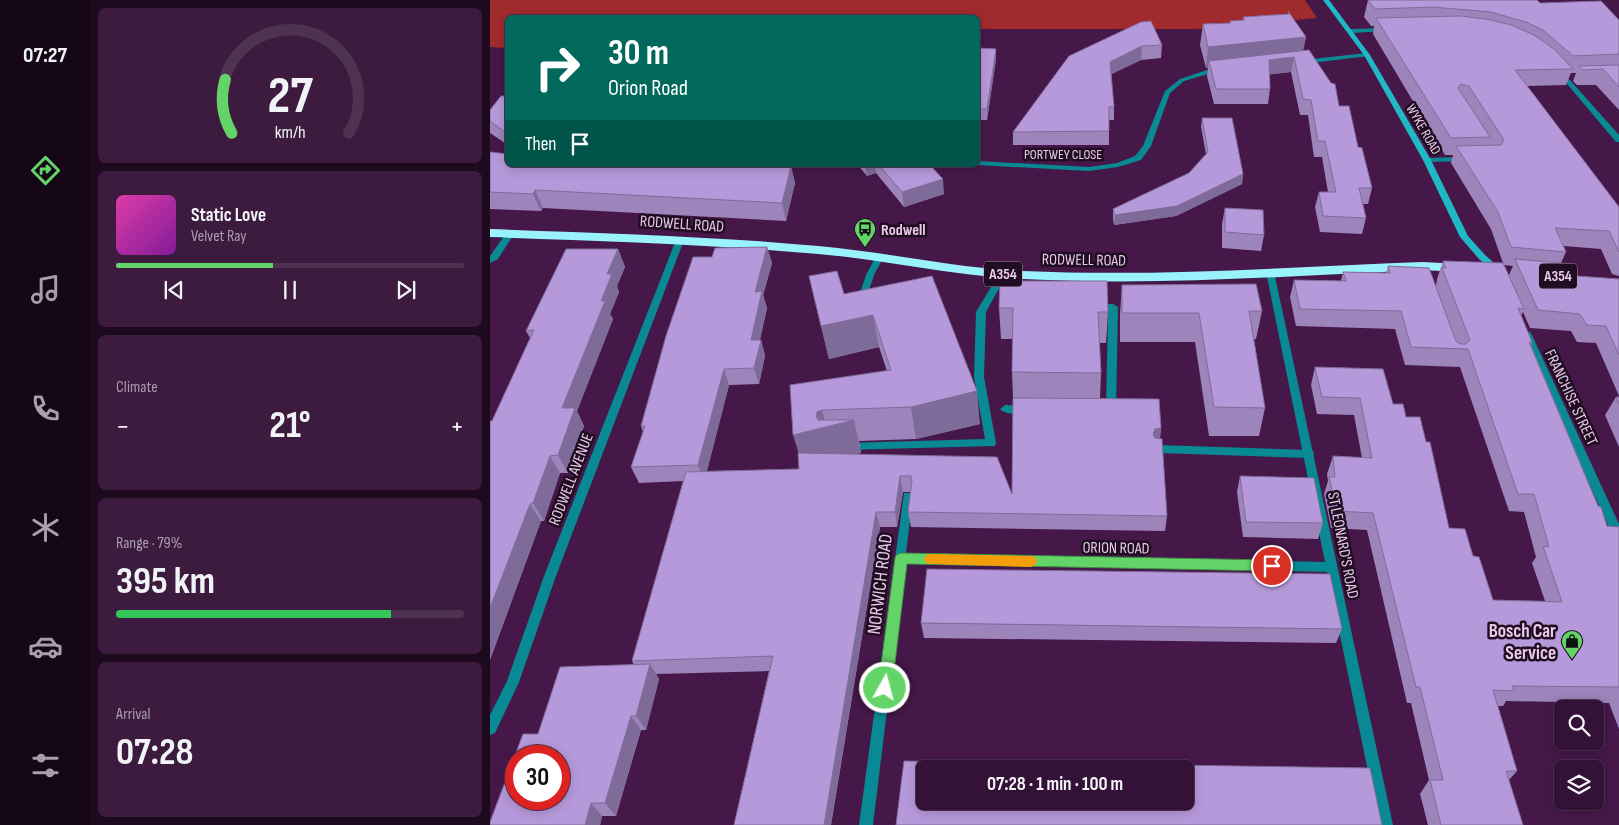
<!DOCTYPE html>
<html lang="en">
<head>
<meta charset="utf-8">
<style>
	body { margin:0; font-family:"Sofia Sans Condensed",sans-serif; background:#3c1b3f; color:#f1f3f6; height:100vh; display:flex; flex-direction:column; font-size:19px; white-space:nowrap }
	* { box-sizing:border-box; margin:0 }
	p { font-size:16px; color:#a99ead }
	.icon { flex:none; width:28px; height:28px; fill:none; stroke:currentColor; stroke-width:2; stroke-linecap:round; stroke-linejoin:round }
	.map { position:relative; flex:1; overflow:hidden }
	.panel { display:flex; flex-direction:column; gap:8px; padding:8px; background:#1d0a1e; width:400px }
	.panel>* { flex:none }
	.guide { position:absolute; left:15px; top:15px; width:475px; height:152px; border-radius:8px; box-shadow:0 2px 12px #0003,0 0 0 1px #4e3252; background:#00695c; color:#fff; overflow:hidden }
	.controls { position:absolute; left:1064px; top:700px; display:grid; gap:10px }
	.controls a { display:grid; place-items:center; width:50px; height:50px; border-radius:8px; background:#341237; box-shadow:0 2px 12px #0003,0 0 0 1px #4e3252; font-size:25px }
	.speed { position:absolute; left:15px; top:745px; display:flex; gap:10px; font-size:25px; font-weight:700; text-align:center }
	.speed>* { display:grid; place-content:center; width:65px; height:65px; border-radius:50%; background:#341237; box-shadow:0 2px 12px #0003,0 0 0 1px #4e3252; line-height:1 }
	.speed .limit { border:8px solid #d22; background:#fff; color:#111 }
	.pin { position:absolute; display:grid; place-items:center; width:42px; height:42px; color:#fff; margin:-21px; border:2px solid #fff; border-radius:50%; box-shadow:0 1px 5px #0007 }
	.me { position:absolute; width:55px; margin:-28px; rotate:7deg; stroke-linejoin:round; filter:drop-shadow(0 0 4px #0008) }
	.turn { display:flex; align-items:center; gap:18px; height:105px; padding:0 20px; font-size:22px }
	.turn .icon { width:65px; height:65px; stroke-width:2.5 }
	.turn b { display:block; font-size:35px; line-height:42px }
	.then { display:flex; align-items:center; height:48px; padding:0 20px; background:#0003; gap:10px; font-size:19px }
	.big { font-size:38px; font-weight:700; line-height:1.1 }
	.panel .widget { flex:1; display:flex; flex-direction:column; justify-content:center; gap:8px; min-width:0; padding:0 18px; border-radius:8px; background:#3c1b3f }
	.panel .dial { align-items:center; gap:0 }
	.dial svg { height:130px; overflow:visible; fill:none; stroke:#4e3252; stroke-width:7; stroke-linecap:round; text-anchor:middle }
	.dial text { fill:#f1f3f6; stroke:none }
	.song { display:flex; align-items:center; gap:15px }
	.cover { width:60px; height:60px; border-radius:8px; background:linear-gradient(135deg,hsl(320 70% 55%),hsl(290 70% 35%)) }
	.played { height:5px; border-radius:2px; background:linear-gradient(90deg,#63d468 45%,#4e3252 45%) }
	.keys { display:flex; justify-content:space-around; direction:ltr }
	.heat { display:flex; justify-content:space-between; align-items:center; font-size:28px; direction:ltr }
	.charge { height:8px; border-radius:4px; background:linear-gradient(90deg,#34c759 79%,#4e3252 0) }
	.trip { position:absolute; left:426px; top:760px; width:278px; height:50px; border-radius:8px; background:#341237; box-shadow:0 2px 12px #0003,0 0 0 1px #4e3252; font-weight:700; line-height:50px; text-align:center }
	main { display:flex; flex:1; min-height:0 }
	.tab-bar { display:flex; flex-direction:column; width:90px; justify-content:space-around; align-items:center; background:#150716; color:#a99ead }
	.tab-bar .icon { width:35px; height:35px }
	.tab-bar .active { color:#63d468 }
	.tab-bar b { font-size:22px; color:#f1f3f6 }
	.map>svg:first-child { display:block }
	.forest { fill:#a12a2d }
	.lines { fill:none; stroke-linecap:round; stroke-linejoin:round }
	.lane { fill:#088993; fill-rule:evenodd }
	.street { fill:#088993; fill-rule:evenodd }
	.secondary { fill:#20b8c5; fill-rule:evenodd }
	.highway { fill:#9af3fc; fill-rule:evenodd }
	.wall { fill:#9d84bb; fill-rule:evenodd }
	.shaded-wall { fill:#7f6b99 }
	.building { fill:#b699da; stroke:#7f6b99; fill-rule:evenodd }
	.route { fill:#63d468; stroke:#408a44 }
	.slow { fill:#f59e0b }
	.labels { text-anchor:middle; stroke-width:5; stroke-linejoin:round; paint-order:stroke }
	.far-street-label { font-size:14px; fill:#e7cce9; stroke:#210d22 }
	.shield { fill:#210d22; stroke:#ac93ad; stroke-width:1 }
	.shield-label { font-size:15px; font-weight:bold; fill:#e7cce9 }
	.street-label { font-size:16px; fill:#e7cce9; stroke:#210d22 }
	.poi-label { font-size:16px; font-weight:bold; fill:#e7cce9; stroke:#210d22; text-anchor:start }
	.near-street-label { font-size:19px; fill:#e7cce9; stroke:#210d22 }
	.near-poi-label { font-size:19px; font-weight:bold; fill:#e7cce9; stroke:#210d22; text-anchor:end }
</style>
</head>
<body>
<main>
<nav class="tab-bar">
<b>07:27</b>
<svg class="icon active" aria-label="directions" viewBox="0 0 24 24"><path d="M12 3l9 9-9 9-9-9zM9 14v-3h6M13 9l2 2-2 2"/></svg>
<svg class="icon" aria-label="music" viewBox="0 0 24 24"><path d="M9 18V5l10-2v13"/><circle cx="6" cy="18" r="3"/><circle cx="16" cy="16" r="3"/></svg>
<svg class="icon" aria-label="phone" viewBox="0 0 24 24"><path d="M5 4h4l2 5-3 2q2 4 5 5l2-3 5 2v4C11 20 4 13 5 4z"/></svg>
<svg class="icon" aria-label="climate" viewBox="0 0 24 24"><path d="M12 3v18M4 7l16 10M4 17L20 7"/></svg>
<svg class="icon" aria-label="car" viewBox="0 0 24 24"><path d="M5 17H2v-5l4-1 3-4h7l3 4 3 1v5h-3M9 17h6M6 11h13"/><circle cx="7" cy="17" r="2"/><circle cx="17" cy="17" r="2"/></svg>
<svg class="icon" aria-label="filters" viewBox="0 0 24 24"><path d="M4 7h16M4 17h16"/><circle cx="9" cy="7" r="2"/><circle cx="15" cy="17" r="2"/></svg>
</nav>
<section class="panel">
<div class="widget dial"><svg viewBox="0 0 100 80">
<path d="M14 69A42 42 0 1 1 86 69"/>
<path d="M14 69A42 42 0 0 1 10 36" stroke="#63d468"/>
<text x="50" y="56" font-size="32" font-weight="700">27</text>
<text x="50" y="72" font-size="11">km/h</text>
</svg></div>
<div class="widget">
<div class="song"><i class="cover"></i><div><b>Static Love</b><p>Velvet Ray</p></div></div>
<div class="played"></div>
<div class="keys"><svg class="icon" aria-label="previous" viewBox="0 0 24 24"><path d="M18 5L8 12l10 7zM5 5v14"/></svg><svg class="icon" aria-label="pause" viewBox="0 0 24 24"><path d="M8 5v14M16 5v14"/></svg><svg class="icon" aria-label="next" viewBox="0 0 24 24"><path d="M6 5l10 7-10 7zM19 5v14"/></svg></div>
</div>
<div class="widget"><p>Climate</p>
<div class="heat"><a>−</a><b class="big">21°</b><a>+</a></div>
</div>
<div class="widget"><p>Range · 79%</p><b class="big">395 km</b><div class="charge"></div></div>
<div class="widget"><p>Arrival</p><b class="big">07:28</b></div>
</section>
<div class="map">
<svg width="1129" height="825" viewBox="0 0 1129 825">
	<rect width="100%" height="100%" fill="#451849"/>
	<!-- forest -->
	<path class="forest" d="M0 0H815L827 18 708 29H488V18H18L17 48 0 47Z"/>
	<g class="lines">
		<!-- lane -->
		<path class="lane" d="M896 28 899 30 898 31 861 33 858 31 861 29Z
			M1067 70H1071L1129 135V142H1126L1067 72Z
			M974 157H977V161L937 162 933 160 937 158Z
			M20 231 24 234 8 259 0 263V256L17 232Z
			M389 255 393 258 384 275 378 293 383 294 384 296 380 299 370 298 369 296 376 275 386 256Z
			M513 271 517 274 496 312 494 377 506 443 505 446 353 450 352 447 353 444 357 443 495 439 484 377 486 312 509 274Z
			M604 304H623L628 307 626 410 621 414 616 410 618 310 601 309 599 307 601 305Z
			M515 405 534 406 539 410C533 416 516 415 510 409Z
			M668 445 819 450 823 451 824 454 823 457 819 458 668 453 664 452 663 449 664 446Z"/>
		<!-- street -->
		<path class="street" d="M877 53 880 55 879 56 813 64 810 62 813 60Z
			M732 69 734 70V72L718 74 694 81 680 93 661 146 651 160 628 167 599 171 487 165 488 161 599 167 627 163 645 156 653 146 675 91 690 79 717 70Z
			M190 237 194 240 66 576 29 682 5 733 0 735V715L17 681 54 576 186 240Z
			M780 269 784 272 903 825H889L837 572 415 563 383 825H369L414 493H422L423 496 416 553 835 562 776 272Z
			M1036 330 1041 333 1129 524V541L1125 539 1123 536 1031 333Z"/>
		<!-- secondary -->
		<path class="secondary" d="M833 0H839L880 55 941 160 978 236 995 255 1010 268 1011 270 1010 272H1004L989 259 970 237 933 160 874 55Z"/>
		<!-- highway -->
		<path class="highway" d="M0 229C109 233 219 236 328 246 397 252 464 268 533 271 666 277 799 267 932 262L971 264 977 268 971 272 932 270C799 276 666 286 533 279 464 276 397 260 328 254 219 244 109 241 0 237Z"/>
	</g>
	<!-- wall -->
	<path class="wall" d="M878 0 1050 3 1129 20V110L1106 85H1087L1083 81 1086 73H1081L1076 85 1037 86 1129 207V276L1122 274 1111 249 1074 246 1076 252 1071 263 1086 276 1129 279V396L1106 343 1087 342 1081 331 1040 328 1033 312 1031 316 1042 342 1041 345 1117 526 1129 527V729L1119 703 1016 701 1013 706H1008L1027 771 1019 780 1033 825H938L930 794 939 780 921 703H917L877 530 841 528 834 494 838 481 837 474 843 456 872 458 864 415 827 414 821 385 825 367 903 404 916 417 936 442 959 528 983 556 1003 600 1055 601 1042 563 1046 557 1034 512 1019 511 970 367 915 365 905 329 806 326 800 297 804 280 851 281 853 272 896 273 898 266 946 285 947 280V279L953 261 1013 263 1001 229 961 163 963 155H955L883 34 884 26H881L874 17ZM1014 265 1023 266 1019 275Z
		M798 11 816 37 813 51 849 106 868 147 882 188 878 204H873L876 218 872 234 830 232 825 207 829 192H838L832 157H824L818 115H810L801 72 780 74V89L778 104H724L717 76 718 68H716L710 45 713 24 739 23 740 21 753 20V17L798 14Z
		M651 22 672 45 671 58 651 60 621 74 624 107V120H619V145H523V132Z
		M488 48 506 49V59L497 120H488Z
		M18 96V145L0 133V110Z
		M712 118 753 174 752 184 686 216 624 225 623 219V209L699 173 716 154 711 127Z
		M0 152 18 165 301 166 305 183 296 221 53 208 51 211 0 209Z
		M368 165H440L454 194 414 207 386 173 377 176Z
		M735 208 774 235 771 251 732 248V224Z
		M277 247 282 263 273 295 277 308 270 340H271L275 356 269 384 239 385 217 471 309 469V453L300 385 397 371 389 347 339 359 319 276 354 294 442 276 490 424 426 439 369 441 371 453 365 454 522 494 523 398 522 372 523 339H511L509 308 510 281 618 312 616 343H609L611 373 610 399 671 428 670 439 677 516 675 531 421 527 418 512 421 492H413L407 527H390L341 825H244L279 671 166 674 169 679 156 730H151L126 816H112L110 825 48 734 144 665 142 661 193 481 149 483 141 467 153 432 151 426 222 257Z
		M128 249 135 267 127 286 129 292 120 314 123 319 87 411 94 426 78 473H70L54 521H51L0 660 2 421 40 338 36 331Z
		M632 285 772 311 766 339H764L775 408 769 436H719L705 342H630V313Z
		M1126 397H1129V447L1115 415Z
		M750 476 833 523 828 539 753 537 747 492Z
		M431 623 852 629 846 643 434 638Z"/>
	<!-- shaded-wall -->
	<path class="shaded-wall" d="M816 37 811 58 804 57 801 72 776 75 719 61 718 68H716L718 47Z
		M652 46 651 60 620 75V62Z
		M506 49V59L497 120V109Z
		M375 165H385L386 173 377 176Z
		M301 166 305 183 296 221 292 203Z
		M753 174 752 184 686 216 624 225 625 215Z
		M453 179 454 194 414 207 412 192Z
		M45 190 53 208 51 211 43 194Z
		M277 247 282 263 273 295 277 308 266 356 261 340 265 292Z
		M128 249 135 267 127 286 129 292 120 314 123 319 87 411 94 426 78 473 68 455 72 408 111 301 117 274Z
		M383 315 389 347 339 359 331 326Z
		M271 340 275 356 269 384 264 368Z
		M234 369 239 385 214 481 208 465Z
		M487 391 490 424 426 439 421 407Z
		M332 410 337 427 364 420 371 453 313 467 303 435 327 412Z
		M671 428 669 443 664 444 663 434 665 429Z
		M60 456 70 473 54 521 43 503Z
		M410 476 413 492 407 527 405 512Z
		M40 504 51 521 0 660V608Z
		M386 512 390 527 341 825H334Z
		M160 664 169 679 156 730 146 716Z
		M141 716 151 730 126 816 115 803Z
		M101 803 112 816 110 825H95Z"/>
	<!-- building -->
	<path class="building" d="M878 0H1047L1050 3 1111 1 1129 20V54L1083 56 1053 30 1036 22 1001 12 943 7 885 9Z
		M798 11 816 37 718 47 713 24 741 23 740 21 755 20 753 17 799 14Z
		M970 16 996 19 1021 25 1044 35 1064 49 1083 69 1025 70 1129 207V252L1119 231 1065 228 1076 252 1021 247 1008 212 966 146 1011 145 1014 140 979 86 971 84 968 88 1000 137 961 138 886 18Z
		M661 21 672 45 652 46 620 62 624 107H619V131L523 132 579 56 651 22Z
		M488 48 506 49 497 109H488Z
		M819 50 841 83 845 84 849 106H859L868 147 872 148 882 188H869L876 218 833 216 829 192H846L835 141H828L821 100 813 99 804 57 779 60 780 89H726L719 61Z
		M1129 65V87L1113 69 1093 70 1089 66Z
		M11 96H18V134L0 121V110Z
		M712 118H742L753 174 687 206 625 215 623 209 699 173 718 152Z
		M0 152 18 154V165H275L301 166 292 203 45 190 43 194 0 192Z
		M389 165H440L453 179 412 192Z
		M735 208 773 210 774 235 735 232Z
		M277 247 265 292 272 291 261 340H271L264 368 234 369 208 465 141 467 155 426H151L176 336 203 257H222L225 248Z
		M76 249H128L117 274H122L111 301H115L72 408H85L68 455 60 456 43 503 40 504 0 608V421H2L44 330 36 331Z
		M1025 259 1081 264 1086 276 1129 279V355L1116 326 1097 325 1090 314 1048 310Z
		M953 261 1013 263 1034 309 1028 308 1042 342H1039L1108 506 1111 507 1117 526 1129 527V687L1022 686 1024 691 1003 690 1027 771H1016L1033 825H951L940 780H953L930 687H926L883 513 847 511 839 477H845L843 456 882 458 870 398 832 397 825 367 893 369 903 404H913L916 417H930L936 442H940L959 528 975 529 983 556 989 557 1003 600 1072 602 1053 546 1059 547 1044 494H1028L978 349 921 347 911 311 810 309 804 280 856 281 853 272 900 273 898 266 939 268 966 341 970 344H976L980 340 952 268H956Z
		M347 271 354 294 442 276 487 391 421 407 332 410 327 412 326 416 328 420H364L303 435 300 385 401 370 383 315 331 326 319 276Z
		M510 281H617L618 312H608L611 373 522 372 523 308H509Z
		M766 284 772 311H759L775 408 724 407 709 313H632V285Z
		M1126 397H1129V404Z
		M523 398 669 399 671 428 665 429 663 434 665 438 672 439 677 516 418 512 422 480 421 476H410L405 512H386L334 825H244L283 656 142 661 196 472 309 469 308 453 507 457 522 494Z
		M750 476 824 478 833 523 756 522Z
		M437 569 840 574 852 629 431 623Z
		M160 664 146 716H141L115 803H101L95 825H0V822L33 734H48L70 667ZM26 756H69V799H26Z
		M414 761 880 768 892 825H406ZM435 769H695V801H435Z"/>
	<!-- route -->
	<path class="route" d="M411 553 782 560 787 562 789 566 787 570 782 571 417 564 402 688 400 693 395 695 390 693 388 688 405 558 406 555Z"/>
	<!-- slow -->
	<path class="slow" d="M440 554 541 556 545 557 547 561 545 565 541 567 440 564 436 563 434 559 436 555Z"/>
	<!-- icons -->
	<defs>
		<g id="bus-pin" transform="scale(1.125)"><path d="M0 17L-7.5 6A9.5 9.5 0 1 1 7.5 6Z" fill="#63d468" stroke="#210d22"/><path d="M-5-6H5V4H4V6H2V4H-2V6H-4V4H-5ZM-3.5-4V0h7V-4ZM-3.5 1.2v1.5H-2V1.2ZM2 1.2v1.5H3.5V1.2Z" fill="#111"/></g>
		<g id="shop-pin" transform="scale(1.125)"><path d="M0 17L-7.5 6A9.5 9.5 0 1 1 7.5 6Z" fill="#63d468" stroke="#210d22"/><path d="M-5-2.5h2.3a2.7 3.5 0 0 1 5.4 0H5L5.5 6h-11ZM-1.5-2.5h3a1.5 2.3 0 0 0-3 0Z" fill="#111"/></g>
	</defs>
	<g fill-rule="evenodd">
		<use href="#bus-pin" x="375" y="229"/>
		<use href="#shop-pin" x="1082" y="641"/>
	</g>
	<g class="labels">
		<!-- far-street labels -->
		<g class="far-street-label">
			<text transform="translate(934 129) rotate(60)" y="5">WYKE ROAD</text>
			<text x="573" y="159">PORTWEY CLOSE</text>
		</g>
		<!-- shield labels -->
		<g class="shield">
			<rect x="494" y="261.5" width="38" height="25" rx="4"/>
			<rect x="1049" y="263.5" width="38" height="25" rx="4"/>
		</g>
		<g class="shield-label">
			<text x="513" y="279">A354</text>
			<text x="1068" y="281">A354</text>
		</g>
		<!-- street labels -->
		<g class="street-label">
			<text transform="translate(192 223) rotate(4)" y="6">RODWELL ROAD</text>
			<text transform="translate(594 259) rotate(1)" y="6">RODWELL ROAD</text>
			<text transform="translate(1082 397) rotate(65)" y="6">FRANCHISE STREET</text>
			<text transform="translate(80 479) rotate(-69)" y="6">RODWELL AVENUE</text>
			<text transform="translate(854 545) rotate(79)" y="6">ST LEONARD'S ROAD</text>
			<text transform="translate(626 547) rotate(1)" y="6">ORION ROAD</text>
		</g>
		<!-- poi labels -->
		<g class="poi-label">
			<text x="391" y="235">Rodwell</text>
		</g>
		<!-- near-street labels -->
		<g class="near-street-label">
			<text transform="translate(389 584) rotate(-83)" y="7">NORWICH ROAD</text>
		</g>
		<!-- near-poi labels -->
		<g class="near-poi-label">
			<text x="1066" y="637">Bosch Car<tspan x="1066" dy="22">Service</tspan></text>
		</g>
	</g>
</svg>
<div class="controls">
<a><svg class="icon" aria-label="search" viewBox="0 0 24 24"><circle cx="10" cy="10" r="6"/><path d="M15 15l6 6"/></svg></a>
<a><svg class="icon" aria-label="layers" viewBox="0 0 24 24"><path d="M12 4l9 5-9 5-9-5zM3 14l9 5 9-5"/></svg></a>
</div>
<div class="speed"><div class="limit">30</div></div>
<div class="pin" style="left:782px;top:566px;background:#d93025"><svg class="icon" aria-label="arrive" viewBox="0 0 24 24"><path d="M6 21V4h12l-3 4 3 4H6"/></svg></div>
<svg class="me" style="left:395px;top:688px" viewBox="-20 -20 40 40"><circle r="17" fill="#63d468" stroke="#fff" stroke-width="3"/><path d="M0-11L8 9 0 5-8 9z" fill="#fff"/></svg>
<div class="trip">07:28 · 1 min · 100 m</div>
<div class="guide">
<div class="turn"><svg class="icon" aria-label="right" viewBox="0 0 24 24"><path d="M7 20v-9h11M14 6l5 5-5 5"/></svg><div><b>30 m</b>Orion Road</div></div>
<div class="then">Then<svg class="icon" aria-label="arrive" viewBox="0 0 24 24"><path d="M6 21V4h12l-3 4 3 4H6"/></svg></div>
</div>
</div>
</main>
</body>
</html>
